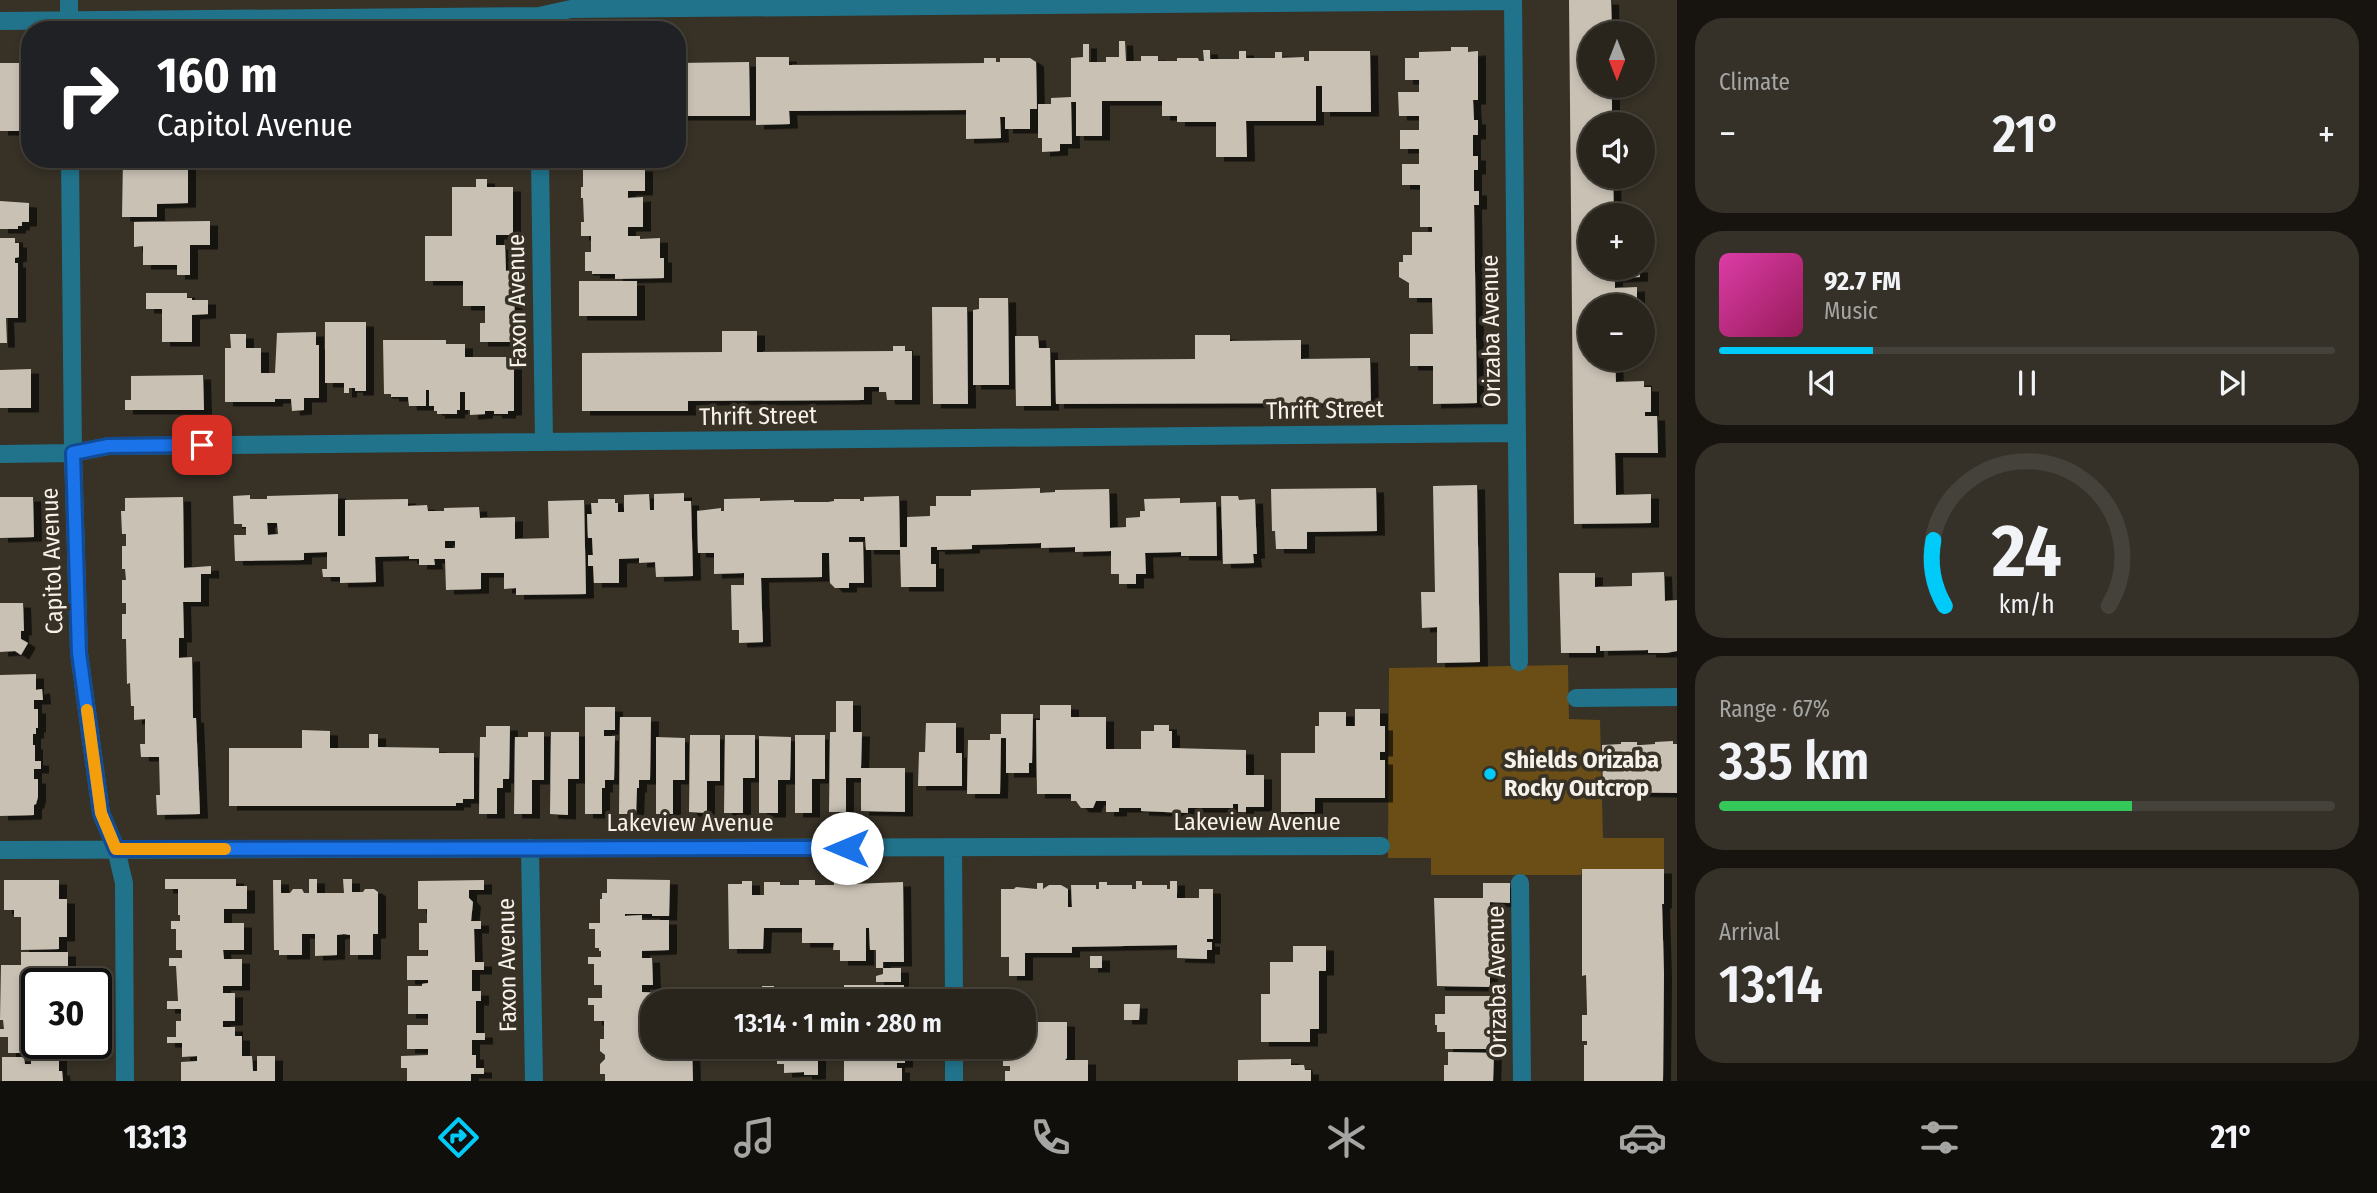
<!DOCTYPE html>
<html lang="en">
<head>
<meta charset="utf-8">
<style>
	body { margin:0; font-family:"Fira Sans Condensed",sans-serif; background:#353129; color:#f1f3f6; height:100vh; display:flex; flex-direction:column; font-size:26px; white-space:nowrap }
	* { box-sizing:border-box; margin:0 }
	p { font-size:23px; color:#a5a5a3 }
	.icon { flex:none; width:38px; height:38px; fill:none; stroke:currentColor; stroke-width:2; stroke-linecap:round; stroke-linejoin:round }
	.map { position:relative; flex:1; overflow:hidden }
	.sheet { display:flex; flex-direction:column; gap:18px; padding:18px; background:#17140f; width:700px }
	.sheet>* { flex:none }
	.banner { position:absolute; left:21px; top:21px; width:665px; height:147px; border-radius:28px; box-shadow:0 4px 10px #0003,0 0 0 2px #45423b; background:#202124; color:#fff; overflow:hidden }
	.needle { width:46px; rotate:180deg }
	.buttons { position:absolute; left:1578px; top:21px; display:grid; gap:14px }
	.buttons a { display:grid; place-items:center; width:77px; height:77px; border-radius:50%; background:#29251c; box-shadow:0 4px 10px #0003,0 0 0 2px #45423b; font-size:35px }
	.speed { position:absolute; left:21px; top:968px; display:flex; gap:14px; font-size:35px; font-weight:700; text-align:center }
	.speed>* { display:grid; place-content:center; width:91px; height:91px; border-radius:50%; background:#29251c; box-shadow:0 4px 10px #0003,0 0 0 2px #45423b; line-height:1 }
	.speed .limit { border:4px solid #111; border-radius:10px; background:#fff; color:#111 }
	.pin { position:absolute; display:grid; place-items:center; width:60px; height:60px; color:#fff; margin:-30px; border-radius:14px; box-shadow:0 4px 10px #0006 }
	.me { position:absolute; width:77px; margin:-38px; rotate:270deg; stroke-linejoin:round; filter:drop-shadow(0 0 5px #0008) }
	.turn { display:flex; align-items:center; gap:24px; height:147px; padding:0 21px; font-size:32px }
	.turn .icon { width:91px; height:91px; stroke-width:2.5 }
	.turn b { display:block; font-size:49px; line-height:60px }
	.big { font-size:52px; font-weight:600; line-height:1.1 }
	.sheet .widget { flex:1; display:flex; flex-direction:column; justify-content:center; gap:10px; min-width:0; padding:0 24px; border-radius:28px; background:#353129 }
	.sheet .dial { align-items:center; gap:0 }
	.dial svg { height:182px; overflow:visible; fill:none; stroke:#45423b; stroke-width:7; stroke-linecap:round; text-anchor:middle }
	.dial text { fill:#f1f3f6; stroke:none }
	.song { display:flex; align-items:center; gap:21px }
	.cover { width:84px; height:84px; border-radius:10px; background:linear-gradient(135deg,hsl(320 70% 55%),hsl(330 70% 35%)) }
	.played { height:7px; border-radius:4px; background:linear-gradient(90deg,#00cbf8 25%,#45423b 25%) }
	.keys { display:flex; justify-content:space-around; direction:ltr }
	.heat { display:flex; justify-content:space-between; align-items:center; font-size:38px; direction:ltr }
	.charge { height:10px; border-radius:5px; background:linear-gradient(90deg,#34c759 67%,#45423b 0) }
	.trip { position:absolute; left:640px; top:989px; width:396px; height:70px; border-radius:28px; background:#29251c; box-shadow:0 4px 10px #0003,0 0 0 2px #45423b; font-weight:600; line-height:70px; text-align:center }
	.tabs { display:flex; height:112px; justify-content:space-around; align-items:center; background:#100f0b; color:#a5a5a3 }
	.tabs .icon { width:49px; height:49px }
	.tabs .on { color:#00cbf8 }
	.tabs b { font-size:32px; color:#f1f3f6 }
	main { display:flex; flex:1; min-height:0 }
	.map>svg:first-child { display:block }
	.green { fill:#6a4e16 }
	.building { fill:#c9c1b4; fill-rule:evenodd; filter:url(#shadow) }
	.lines { fill:none; stroke-linecap:round; stroke-linejoin:round }
	.street { stroke:#20738b; stroke-width:18 }
	.route-casing { stroke:#114b97; stroke-width:18 }
	.route { stroke:#1a73e8; stroke-width:12 }
	.slow { stroke:#f59e0b; stroke-width:12 }
	.poi-dot { fill:#00cbf8; stroke:#373126; stroke-width:2.5 }
	.labels { text-anchor:middle; stroke-width:7; stroke-linejoin:round; paint-order:stroke }
	.street-label { font-size:24px; fill:#f6f2eb; stroke:#373126 }
	.poi-label { font-size:24px; font-weight:bold; fill:#f6f2eb; stroke:#373126; text-anchor:start }
</style>
</head>
<body>
<main>
<div class="map">
<svg width="1677" height="1081" viewBox="0 0 1677 1081">
	<defs>
		<filter id="shadow"><feDropShadow dx="8" dy="4.5" stdDeviation="0" flood-color="#0009"/></filter>
	</defs>
	<rect width="100%" height="100%" fill="#373126"/>
	<!-- green -->
	<path class="green" d="M1568 665 1569 719 1600 720 1603 838H1664V869H1582L1581 875H1431V858H1388L1389 668Z"/>
	<!-- building -->
	<path class="building" d="M1569 0H1611L1612 33H1591V86H1612V124H1591V177H1613L1614 215H1591V268H1640V277L1615 278V288L1637 287V306H1591V359H1615L1616 382 1644 381V387H1651V412H1645V416H1657L1658 453H1615L1616 495 1651 494V523L1574 524Z
		M1119 41H1125L1126 61H1141V56H1158V61H1177V58H1198L1199 61H1204L1203 50H1210V59H1239V51H1246V58H1275V52H1282V58L1304 57V61H1309V51H1370L1371 112H1322V86H1316V121H1246L1247 157H1216V122H1177V116H1162V101H1102V136H1076V102H1071L1072 144H1060V151L1042 152V138H1038V104H1051V98L1071 97V58L1083 57V44H1089V62H1106V57H1119Z
		M1451 47H1468V52L1478 51V100H1473L1474 120H1478V135H1473V156H1478V170H1474V191H1479V205H1474L1477 403 1433 404V366H1410V334H1433L1432 298H1409V283L1399 277V262H1403V255H1412V232H1432V227H1420V185H1402V164H1419V149H1400V130H1419V116H1399L1398 92H1419V80H1405V58H1419V52L1451 51Z
		M756 57H789V65L984 63V58H996V62H1000V58H1030L1036 62 1037 109H1030V129H1005V117H1000L1001 138 966 139V110L789 111 790 124 756 125Z
		M749 62 750 116H677V63Z
		M0 63H29V131H0Z
		M123 159H188V203L157 204V217H122Z
		M580 159H628V167H645V191H628V198L643 197V227H628V236H640V239L660 238V258H664V278L615 279V274H592V271H585V252H591V236H581V222H584L583 198H581V187H583V164H581Z
		M476 179H487V187H513V235H496V245H505L506 271 514 270 515 342H480V323H485V306H463V281H425V236H452V187H476Z
		M0 201 29 203V222H22V226H18V229H0Z
		M210 221V245H190V275H177V265H143V246L134 247V222Z
		M0 238H15V243H19V257L15 258V263H18V318H6L7 343H0Z
		M579 281H637V316H579Z
		M146 293H187V298H192V300H208V314L192 315V342H162V309H146Z
		M979 298H1008L1009 385H973V310L979 309Z
		M932 307H967L968 404H933Z
		M325 322H366V391H355V388H349V393H344V383H325Z
		M722 331H757V352L893 351V346H905V351H912V400H887L886 392H879V387H864V400L688 401V411H582V353L722 352Z
		M316 332V345H319V398H304V410L292 411 291 399H275V402H225V348H231L230 334H246V348H261V373H275L277 333Z
		M1195 335H1230V341L1301 340V359L1370 358 1371 403 1056 404 1055 360 1195 359Z
		M1015 336H1038L1039 348H1050L1051 406H1016Z
		M383 340H446V344H465V357H514V411H508V414H494V411H485V414L470 415V410H465V392H460V410H457V414H437V411H434V406H429V390H426V406H409L408 397H391V394H384Z
		M31 369V408H0V370Z
		M203 375 204 410H125V400H131V376Z
		M1477 485 1480 662 1437 663V627L1422 628 1421 592H1435L1433 486Z
		M1040 488V493L1055 492V490L1109 489 1110 528 1126 527V518L1140 517V511H1145L1144 499 1180 498V503L1216 502 1217 556H1181V552L1145 553 1146 574H1136V584H1119V574H1111V551L1075 552V547L1041 548V543L972 545V549L937 550V547H931V564H936V587H901L900 550H866L865 537H849V542H863L864 583H849V588H835L830 583 829 553H822V577L761 578 763 642 739 643V630H732L731 585H744V573L714 574V553H698L697 511 721 508V511H724V499L760 498V501L794 500V502H828L834 501V499H860V501H864V497L899 496 900 547H907V517L930 516V506H936V496H971V490Z
		M1376 488 1377 531 1307 532V549H1276L1275 531H1272L1271 489Z
		M684 493V501H691L693 576 656 577 655 562 639 563V558L619 559V583H594L593 566H588V555H593L592 538H588L587 514H592L591 503H598V499H615V503H618V512H624V495L649 494 650 510H654V494Z
		M338 494V536H345V500L408 499V506L427 505 428 511H444V508L479 507 480 518 515 517V539L549 538 548 501 584 500 586 594 516 595V588L504 589V573H481V589L446 590 445 559H434L435 565H419V559H409V556L375 557 376 582 340 583V577H323L322 569H327V552L304 553V560L235 561 234 535H246V527H242V524H234L233 496 250 495V499H267V496ZM267 523H277L278 534 268 535ZM445 541H455V548H445Z
		M1221 496H1238L1239 500 1255 499 1257 554H1253L1254 563 1223 564Z
		M0 497H33L34 537 0 538Z
		M183 497 184 568 211 566V574H201V602H183L184 638H179V658L192 657 193 718H196L200 814 157 815 156 795H160L159 757H141L140 744H145V719L134 720V706H131L130 683 127 684 126 639H122V614H126V603H122V580H126L125 569H122V546H126V534H122L121 511H125V498Z
		M1664 572 1665 601 1677 600V651L1666 653H1648V650L1600 651V646H1596V653H1561L1559 573H1595V587L1632 586V573Z
		M0 603H23L24 631H21V639L28 643 21 655 15 651 0 652Z
		M36 674V690L42 689 43 700H34V709H38V728H36V734H33V745H35V761H41V769H34V779H38V797L36 804 34 805V815L0 816V675Z
		M836 701H853V732H862L861 768H905V812L861 811V778H846V812H829L830 732H836Z
		M1040 705H1071V717H1106V749H1141V731H1154V725H1169V731H1172V748L1246 750V775H1264V807H1246V812H1238V804H1233V808H1188V813L1141 811V808H1119V812H1106V801H1096L1093 808H1081L1076 801H1071V794H1037L1036 720H1040Z
		M585 707H615V730H604V736H615L614 780H605V788H602V814H585Z
		M1355 709H1380V726H1385V752H1380V760H1385V798H1315V812H1281V753H1315V726H1319V712H1346V726H1355Z
		M1001 714H1033L1032 763H1029V773H1006V738H1001L1000 794H967L968 740H990V734H1001Z
		M620 717H651L650 780H639V788H637L636 814H619Z
		M926 723H956V753H962V786H918L919 752H925Z
		M486 726H510L509 779H503V788H497V814H479L480 737H486Z
		M302 730 330 731V748H369V734H378V747L439 748V753H474V799H463V803H456V806H229V748H302Z
		M528 732H544V780H532V814H514L515 737H528Z
		M551 732H579V779H568V815L550 814Z
		M690 735H720V781H707V813L689 812Z
		M725 735H755V778H743V813H724Z
		M795 735H825V779H812V813H795Z
		M759 736 791 737 790 780H778V813H759Z
		M656 737 685 738V780H673V814H656Z
		M1673 741V744H1677V793L1603 792 1602 745 1621 744V742H1637V745H1641L1655 744V742Z
		M1582 869H1664V904H1662L1664 974 1663 1081H1584V1045H1587V1041H1582V1015H1587V1011L1586 975 1582 976Z
		M165 879H236V886H247V909H224V923H244V950H223L224 959H242V986H223V993H235V1021H223V1027H235V1036H242V1056H252L253 1071H257V1056H275V1081H181V1062L197 1061V1056L182 1057V1043H167V1037H176V1021H181V1009H167V1001H178L176 966H169V958H182V950H176V929H171V921H180V915H178V889H165Z
		M309 879H317V893H344L343 879H352V892H363L365 889H374L378 892V934H373V955H350V935L344 934 337 935V955L315 956V934H302V955H279V950H274L273 880H281V893H290L293 889H302L304 893H309Z
		M607 879 670 880 669 916H652V914H625V916L642 915V920H669V950L642 951V958H652L653 985H642V992L662 993V1001H653V1046H692L693 1081H605V1074H600V1064L605 1059V1055L600 1051V1039H604V1021H594V1005H588V998H602V985H594V964H588V957H601V951H599V948H595V929H589V923H600V899H602V893H607Z
		M4 880H59V899H67V937H59V949L21 950V917H14V910H4Z
		M484 880V890H469V898L473 902 471 921H481V929H474L475 962H484V970H472V991H481V1001H476V1033H485V1040H472V1055H476V1068H484V1074H471V1081H407V1068H401V1056L428 1055V1049H407V1025H428V1014H408V986H422V984L428 983V980H407V956H428V950H419V923H427V909H418V881Z
		M799 880H815V885H834V880H852V884L903 882 904 962H883V968H876V950H870L869 928H866V961H840V950H833L834 943H802V928H764L763 949H729L728 884H742V881H752V895H764V882H780V885H799Z
		M1136 881H1142V885H1167V889H1170V881H1177V898H1199V889H1213V939H1207V942H1212V950H1207V959L1177 958V945L1072 947V953H1025V976H1009V957H1001V889H1014L1016 887 1037 889V883H1043V889L1049 885H1061L1068 889V907H1072L1071 885H1096V889H1099V882H1107V885H1132V889H1136Z
		M1483 883H1510V903L1490 902V987L1437 986 1434 898H1483Z
		M1293 946H1326V971H1319V1029H1310V1042H1261V994H1270V962H1293Z
		M21 952H68V974H59V984H37V1043H62V1053H8V1037H0V1029H4L3 1020H0L1 965H21Z
		M1090 956H1102V968H1090Z
		M883 968H901V982H876V976L883 974Z
		M844 985H904V993H898V998H901V1001H844Z
		M762 986H774V1001L762 1000Z
		M703 990H722L721 1001H707V995H703Z
		M821 990H828V1001H822Z
		M1445 996H1499V1049H1445V1032H1437V1025H1435V1014H1445Z
		M1124 1004H1140L1139 1020H1124Z
		M1024 1022H1067V1058L1065 1060H1088V1081H1005V1071H1010V1066H1003V1058H1007V1046H1024Z
		M716 1046H744V1055L716 1056Z
		M844 1046H901V1055H905V1063H897V1068H902V1081H844Z
		M1448 1052 1494 1053 1493 1081H1444V1065H1448Z
		M818 1055V1075H804V1072L784 1073V1064H777V1056Z
		M59 1056V1071H62L63 1081H2V1057H24L25 1064H31V1057Z
		M1291 1059V1065H1304L1305 1070H1311V1081H1238V1060Z"/>
	<g class="lines">
		<!-- street -->
		<path class="street" d="M69 0V30
			M1513 0 1519 662
			M0 21 539 16 571 9 1513 1
			M70 159 73 453 79 653 101 813 116 849 124 883 125 1081
			M540 159 544 442
			M0 454 73 453 109 446 1517 433
			M1576 698 1677 697
			M953 847 954 1001
			M530 848 534 1081
			M0 850 1381 846
			M1520 883 1522 1081
			M954 1046V1081"/>
	</g>
	<g class="lines">
		<!-- route casing -->
		<g class="route-casing">
			<path id="route" d="M202 445 108 446 73 453 79 653 101 813 116 849 847 848"/>
		</g>
		<!-- route -->
		<use href="#route" class="route"/>
		<!-- slow -->
		<path class="slow" d="M87 710 101 813 116 849H225"/>
	</g>
	<!-- markers -->
	<circle class="poi-dot" cx="1490" cy="774" r="7"/>
	<g class="labels">
		<!-- street labels -->
		<g class="street-label">
			<text transform="translate(517 301) rotate(-91)" y="8">Faxon Avenue</text>
			<text transform="translate(1491 331) rotate(-91)" y="8">Orizaba Avenue</text>
			<text transform="translate(1325 410) rotate(-1)" y="8">Thrift Street</text>
			<text transform="translate(758 416) rotate(-1)" y="8">Thrift Street</text>
			<text transform="translate(52 561) rotate(-92)" y="8">Capitol Avenue</text>
			<text x="1257" y="830">Lakeview Avenue</text>
			<text x="690" y="831">Lakeview Avenue</text>
			<text transform="translate(507 965) rotate(-91)" y="8">Faxon Avenue</text>
			<text transform="translate(1497 982) rotate(-91)" y="8">Orizaba Avenue</text>
		</g>
		<!-- poi labels -->
		<g class="poi-label">
			<text x="1504" y="768">Shields Orizaba<tspan x="1504" dy="28">Rocky Outcrop</tspan></text>
		</g>
	</g>
</svg>
<div class="buttons">
<a><svg class="needle" viewBox="-14 -14 28 28"><path d="M0-13l5 13h-10z" fill="#e53935"/><path d="M0 13l5-13h-10z" fill="#a5a5a3"/></svg></a>
<a><svg class="icon" aria-label="sound" viewBox="0 0 24 24"><path d="M4 9h4l5-4v14l-5-4H4zM17 9q2 3 0 6"/></svg></a>
<a>+</a>
<a>−</a>
</div>
<div class="speed"><div class="limit">30</div></div>
<div class="pin" style="left:202px;top:445px;background:#d93025"><svg class="icon" aria-label="arrive" viewBox="0 0 24 24"><path d="M6 21V4h12l-3 4 3 4H6"/></svg></div>
<svg class="me" style="left:847px;top:848px" viewBox="-20 -20 40 40"><circle r="19" fill="#fff"/><path d="M0-13L10 11 0 6-10 11z" fill="#1a73e8"/></svg>
<div class="trip">13:14 · 1 min · 280 m</div>
<div class="banner">
<div class="turn"><svg class="icon" aria-label="right" viewBox="0 0 24 24"><path d="M7 20v-9h11M14 6l5 5-5 5"/></svg><div><b>160 m</b>Capitol Avenue</div></div>
</div>
</div>
<section class="sheet">
<div class="widget"><p>Climate</p>
<div class="heat"><a>−</a><b class="big">21°</b><a>+</a></div>
</div>
<div class="widget">
<div class="song"><i class="cover"></i><div><b>92.7 FM</b><p>Music</p></div></div>
<div class="played"></div>
<div class="keys"><svg class="icon" aria-label="previous" viewBox="0 0 24 24"><path d="M18 5L8 12l10 7zM5 5v14"/></svg><svg class="icon" aria-label="pause" viewBox="0 0 24 24"><path d="M8 5v14M16 5v14"/></svg><svg class="icon" aria-label="next" viewBox="0 0 24 24"><path d="M6 5l10 7-10 7zM19 5v14"/></svg></div>
</div>
<div class="widget dial"><svg viewBox="0 0 100 80">
<path d="M14 69A42 42 0 1 1 86 69"/>
<path d="M14 69A42 42 0 0 1 9 40" stroke="#00cbf8"/>
<text x="50" y="56" font-size="32" font-weight="700">24</text>
<text x="50" y="72" font-size="11">km/h</text>
</svg></div>
<div class="widget"><p>Range · 67%</p><b class="big">335 km</b><div class="charge"></div></div>
<div class="widget"><p>Arrival</p><b class="big">13:14</b></div>
</section>
</main>
<nav class="tabs">
<b>13:13</b>
<svg class="icon on" aria-label="directions" viewBox="0 0 24 24"><path d="M12 3l9 9-9 9-9-9zM9 14v-3h6M13 9l2 2-2 2"/></svg>
<svg class="icon" aria-label="music" viewBox="0 0 24 24"><path d="M9 18V5l10-2v13"/><circle cx="6" cy="18" r="3"/><circle cx="16" cy="16" r="3"/></svg>
<svg class="icon" aria-label="phone" viewBox="0 0 24 24"><path d="M5 4h4l2 5-3 2q2 4 5 5l2-3 5 2v4C11 20 4 13 5 4z"/></svg>
<svg class="icon" aria-label="climate" viewBox="0 0 24 24"><path d="M12 3v18M4 7l16 10M4 17L20 7"/></svg>
<svg class="icon" aria-label="car" viewBox="0 0 24 24"><path d="M5 17H2v-5l4-1 3-4h7l3 4 3 1v5h-3M9 17h6M6 11h13"/><circle cx="7" cy="17" r="2"/><circle cx="17" cy="17" r="2"/></svg>
<svg class="icon" aria-label="filters" viewBox="0 0 24 24"><path d="M4 7h16M4 17h16"/><circle cx="9" cy="7" r="2"/><circle cx="15" cy="17" r="2"/></svg>
<b>21°</b>
</nav>
</body>
</html>
